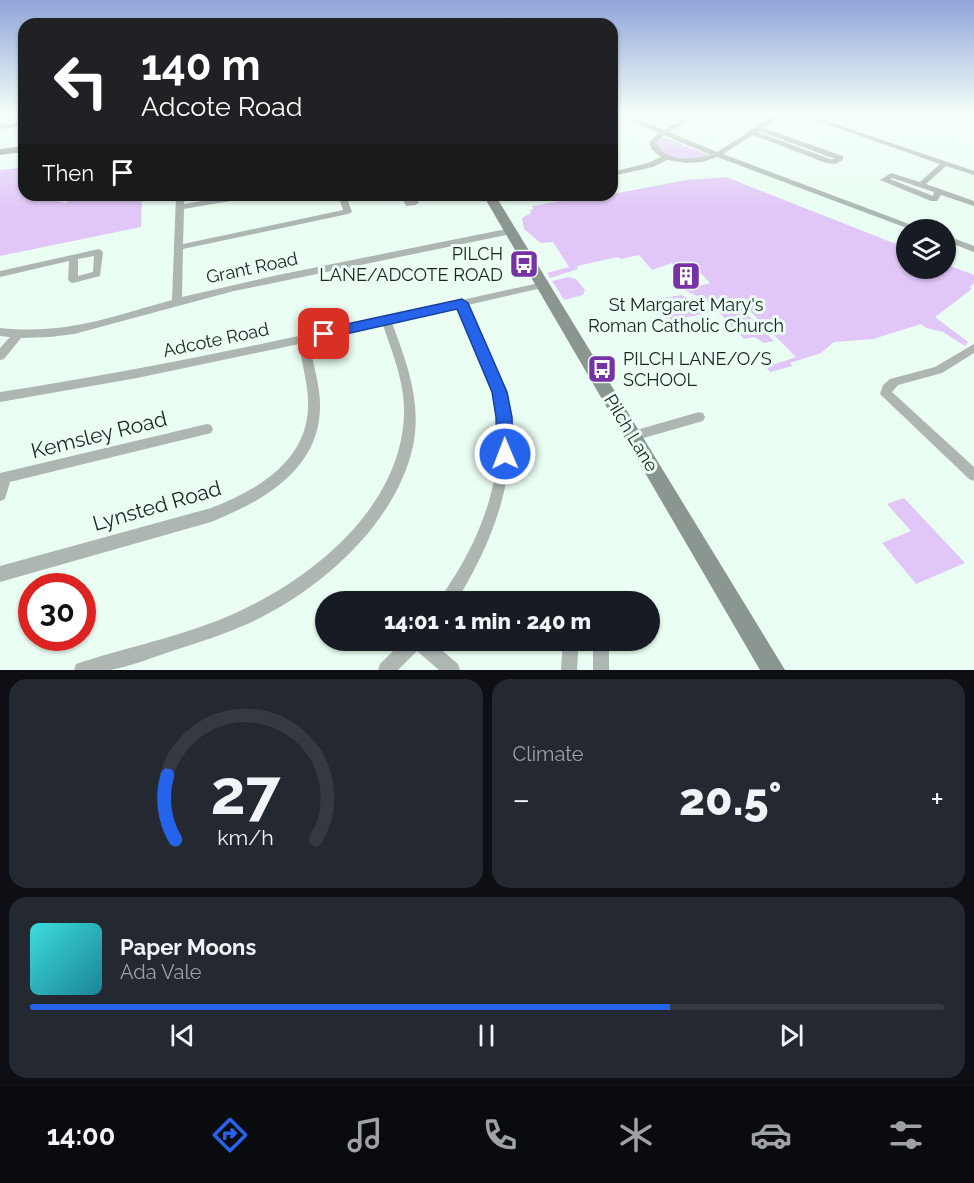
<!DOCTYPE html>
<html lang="en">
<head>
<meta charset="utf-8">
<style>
	body { margin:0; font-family:Raleway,sans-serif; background:#242831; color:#f1f3f6; height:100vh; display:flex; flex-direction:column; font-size:22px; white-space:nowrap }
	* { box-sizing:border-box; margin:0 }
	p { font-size:20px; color:#9ea1a6 }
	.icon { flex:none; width:33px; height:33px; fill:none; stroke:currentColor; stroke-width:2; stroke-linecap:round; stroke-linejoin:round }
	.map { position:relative; height:670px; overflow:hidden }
	.drawer { display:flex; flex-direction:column; gap:9px; padding:9px; background:#0d0f14; flex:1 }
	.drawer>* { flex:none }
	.banner { position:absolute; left:18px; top:18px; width:600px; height:183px; border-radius:18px; box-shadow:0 2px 4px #0004; background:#202124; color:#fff; overflow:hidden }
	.fabs { position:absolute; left:896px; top:219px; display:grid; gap:12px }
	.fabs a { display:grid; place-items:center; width:60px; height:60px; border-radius:50%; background:#171b24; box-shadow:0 2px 4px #0004; font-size:30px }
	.speed { position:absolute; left:18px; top:573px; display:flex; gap:12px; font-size:30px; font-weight:700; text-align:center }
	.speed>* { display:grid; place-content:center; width:78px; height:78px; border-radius:50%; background:#171b24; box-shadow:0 2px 4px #0004; line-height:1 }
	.speed .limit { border:9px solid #d22; background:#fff; color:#111 }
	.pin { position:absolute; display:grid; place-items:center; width:51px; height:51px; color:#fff; margin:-26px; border-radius:12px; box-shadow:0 3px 9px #0006 }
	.me { position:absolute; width:66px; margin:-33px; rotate:359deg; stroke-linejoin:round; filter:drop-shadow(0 0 4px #0008) }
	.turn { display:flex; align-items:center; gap:21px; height:126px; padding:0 24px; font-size:27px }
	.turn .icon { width:78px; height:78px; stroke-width:2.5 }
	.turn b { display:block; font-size:42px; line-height:51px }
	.then { display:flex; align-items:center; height:57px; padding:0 24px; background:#0003; gap:12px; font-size:22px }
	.big { font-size:45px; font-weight:800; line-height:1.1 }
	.drawer .card { flex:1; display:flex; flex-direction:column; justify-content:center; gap:9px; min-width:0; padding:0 21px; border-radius:18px; background:#242831 }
	.drawer .dial { align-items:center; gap:0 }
	.dial svg { height:156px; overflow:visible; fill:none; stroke:#363941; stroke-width:7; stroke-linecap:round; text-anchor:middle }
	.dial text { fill:#f1f3f6; stroke:none }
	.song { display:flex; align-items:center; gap:18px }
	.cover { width:72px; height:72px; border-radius:9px; background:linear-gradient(135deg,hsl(180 70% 55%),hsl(190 70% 35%)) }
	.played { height:6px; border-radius:3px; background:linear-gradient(90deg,#2563eb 70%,#363941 70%) }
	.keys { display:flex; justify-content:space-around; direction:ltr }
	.heat { display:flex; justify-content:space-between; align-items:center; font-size:33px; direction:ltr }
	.drawer .tiles { flex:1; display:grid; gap:9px; grid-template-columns:1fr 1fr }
	.card:last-child { grid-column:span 2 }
	.trip { position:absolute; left:315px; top:591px; width:345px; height:60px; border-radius:30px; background:#171b24; box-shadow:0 2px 4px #0004; font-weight:800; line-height:60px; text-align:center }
	.tab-bar { display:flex; height:96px; justify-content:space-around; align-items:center; background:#090b0e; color:#9ea1a6 }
	.tab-bar .icon { width:42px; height:42px }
	.tab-bar .active { color:#2563eb }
	.tab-bar b { font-size:27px; color:#f1f3f6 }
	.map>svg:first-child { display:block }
	.green { fill:#e1c7f8 }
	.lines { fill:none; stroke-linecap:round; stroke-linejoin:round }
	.street { fill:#aeb6b1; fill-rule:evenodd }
	.secondary { fill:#8a968f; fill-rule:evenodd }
	.route { fill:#2563eb; stroke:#184099; stroke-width:1.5 }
	.labels { text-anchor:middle; stroke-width:6; stroke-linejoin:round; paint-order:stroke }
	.poi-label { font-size:18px; fill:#1c231f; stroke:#eafef3; text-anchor:end }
	.street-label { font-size:18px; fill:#1c231f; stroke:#eafef3 }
	.near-street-label { font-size:21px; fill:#1c231f; stroke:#eafef3 }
</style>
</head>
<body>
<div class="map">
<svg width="974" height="670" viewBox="0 0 974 670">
	<rect width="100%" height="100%" fill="#eafef3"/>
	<!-- green -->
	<path class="green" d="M661 136 684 145 678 149 685 146 712 156C694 163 668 160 655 146L656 139Z
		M24 167V195H63L54 200 65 203 80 195H142L141 227 0 256V170Z
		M726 177 906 248V268H945V264L974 275V283L970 287 972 289 935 317 968 342 965 346 943 332 926 328 921 324 873 339 834 342 821 353 790 363 793 366 770 372 766 367 796 357 742 303 717 308 703 299 684 290 710 283 693 265 677 268 672 263 652 270 639 255 621 259 618 257 577 266 578 269 550 278 547 273 569 267 553 242 541 243 524 229 522 218 531 213 530 210 533 209 532 206 580 198 582 200 686 180Z
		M568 277 576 279 585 290 583 295 564 300 552 281Z
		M681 295 702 304 712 312 671 321 661 307 651 300Z
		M739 306 774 341 764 343 754 337 744 339 718 311Z
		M904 498 965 563 916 584 882 543 911 531 887 504Z"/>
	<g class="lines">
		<!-- street -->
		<path class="street" d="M617 114H625L664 130 692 114H699L669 132 717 152 747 133 748 131 751 130 775 114H782L763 128 843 156V160L835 164 826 163 753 135 723 154 925 230H912L717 157 702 162 687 163 667 160 653 167 612 176V172L648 163 661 157 652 150 649 142 659 133ZM759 131 835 159H830L757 132ZM664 135 711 155C693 160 664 163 656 142Z
			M797 114H806L974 171V175L946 166 926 184 974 201V206L941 195 937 201H931L880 180 891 173 920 182 940 164ZM892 178 934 192 933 196 890 179Z
			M24 122V126L0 129V125Z
			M176 195H184V204L239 195H257L253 197 184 209 183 244 343 210 338 195H346L352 212 348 214 183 249 182 297 273 276 511 228 515 231 511 234 234 291 74 334 50 337 21 338 4 359 0 360V348L10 337 0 336V328C66 335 110 317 172 300Z
			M401 195H409L412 201H418L419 203 415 205 406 206Z
			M945 235 974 246V252L945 241Z
			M99 249 103 252 100 276 73 283 70 282 68 280 69 261 0 277V271ZM94 256 93 272 78 276V259Z
			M543 282 546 283 548 285 546 287 468 305C480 330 493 354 501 380 526 458 497 535 456 602H439C444 592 450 583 456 574 465 559 473 544 479 529 499 482 505 428 490 380 482 354 470 331 459 307L392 323C407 363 422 403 413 446 396 524 321 589 252 622 227 633 201 642 175 650 154 657 132 666 110 670 99 670 85 670 74 670L76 664 82 662C135 645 192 634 242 610 318 574 402 504 404 413 405 383 392 352 383 325L309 342C313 364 321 387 320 410 317 472 262 501 211 522L0 582V566L211 508C256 491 306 462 308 408 309 387 302 365 299 344L137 378 0 402V392C183 364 363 322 543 282Z
			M974 344V353L942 373 898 385 892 392 974 467V481L969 479 880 394 883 385 890 379 935 367Z
			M699 412 703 413 705 417 703 421 633 441 629 440 627 436 629 432 633 431Z
			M207 424 211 425 213 429 211 433 207 434 10 482 5 499 0 501V473Z
			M404 640H430L458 664 460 670H439L417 651 398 670H378L380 664Z
			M563 640H579L577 670H561Z
			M593 640H609V670H593Z"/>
		<!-- secondary -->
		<path class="secondary" d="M24 146V152L0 155V149Z
			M483 195H495L785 670H760Z"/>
	</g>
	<!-- sky -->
	<linearGradient id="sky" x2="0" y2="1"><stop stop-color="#8fa5d8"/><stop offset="0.55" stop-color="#f6fffa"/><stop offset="1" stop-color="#f6fffa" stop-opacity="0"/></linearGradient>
	<rect width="974" height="208" fill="url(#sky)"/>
	<!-- route -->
	<path class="route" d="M462 299 468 303 507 392 512 417 513 454 511 459 505 461 499 459 497 454 496 417 492 392 457 309 324 339 317 334 324 329Z"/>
	<!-- icons -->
	<defs>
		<g id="bus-square" transform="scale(1.5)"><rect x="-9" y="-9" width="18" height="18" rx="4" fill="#7832a6" stroke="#eafef3"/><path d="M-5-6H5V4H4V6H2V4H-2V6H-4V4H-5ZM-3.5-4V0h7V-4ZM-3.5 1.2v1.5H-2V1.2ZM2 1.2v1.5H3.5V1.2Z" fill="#fff"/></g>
		<g id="building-square" transform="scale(1.5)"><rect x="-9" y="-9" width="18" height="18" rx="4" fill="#7832a6" stroke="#eafef3"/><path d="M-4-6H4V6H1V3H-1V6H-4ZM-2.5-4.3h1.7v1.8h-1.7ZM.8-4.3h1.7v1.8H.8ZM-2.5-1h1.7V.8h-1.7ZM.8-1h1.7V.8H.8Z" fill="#fff"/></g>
	</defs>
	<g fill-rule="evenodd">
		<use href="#bus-square" x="524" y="264"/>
		<use href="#building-square" x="686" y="276"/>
		<use href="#bus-square" x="602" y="369"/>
	</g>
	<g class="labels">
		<!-- poi labels -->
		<g class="poi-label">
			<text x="503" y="260">PILCH<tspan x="503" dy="21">LANE/ADCOTE ROAD</tspan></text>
			<text x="686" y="311" text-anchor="middle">St Margaret Mary's<tspan x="686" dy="21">Roman Catholic Church</tspan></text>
			<text x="623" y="365" text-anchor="start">PILCH LANE/O/S<tspan x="623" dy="21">SCHOOL</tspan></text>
		</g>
		<!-- street labels -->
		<g class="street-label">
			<text transform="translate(252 268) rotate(-12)" y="6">Grant Road</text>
			<text transform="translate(216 340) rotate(-12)" y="6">Adcote Road</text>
			<text transform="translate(631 433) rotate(59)" y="6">Pilch Lane</text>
		</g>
		<!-- near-street labels -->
		<g class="near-street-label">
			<text transform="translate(99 435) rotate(-14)" y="7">Kemsley Road</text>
			<text transform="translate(157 506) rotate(-16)" y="7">Lynsted Road</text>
		</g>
	</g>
</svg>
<div class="fabs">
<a><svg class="icon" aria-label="layers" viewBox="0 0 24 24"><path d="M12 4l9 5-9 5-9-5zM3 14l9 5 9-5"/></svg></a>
</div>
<div class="speed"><div class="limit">30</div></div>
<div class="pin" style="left:324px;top:334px;background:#d93025"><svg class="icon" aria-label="arrive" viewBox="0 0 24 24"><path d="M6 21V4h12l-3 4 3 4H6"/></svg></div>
<svg class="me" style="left:505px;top:454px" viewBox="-20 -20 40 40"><circle r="17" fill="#2563eb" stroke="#fff" stroke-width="3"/><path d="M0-11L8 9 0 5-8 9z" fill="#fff"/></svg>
<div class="trip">14:01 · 1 min · 240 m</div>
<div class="banner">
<div class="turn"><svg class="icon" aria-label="left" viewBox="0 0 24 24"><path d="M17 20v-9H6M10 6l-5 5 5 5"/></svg><div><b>140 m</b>Adcote Road</div></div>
<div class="then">Then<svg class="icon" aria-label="arrive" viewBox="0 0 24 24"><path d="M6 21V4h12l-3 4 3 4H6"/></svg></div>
</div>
</div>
<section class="drawer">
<div class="tiles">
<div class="card dial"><svg viewBox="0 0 100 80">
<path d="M14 69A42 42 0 1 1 86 69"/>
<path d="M14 69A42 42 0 0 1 10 36" stroke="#2563eb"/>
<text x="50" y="56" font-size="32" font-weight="700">27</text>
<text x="50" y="72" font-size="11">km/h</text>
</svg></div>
<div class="card"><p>Climate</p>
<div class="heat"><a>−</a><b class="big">20.5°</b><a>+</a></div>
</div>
<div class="card">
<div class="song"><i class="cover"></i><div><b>Paper Moons</b><p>Ada Vale</p></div></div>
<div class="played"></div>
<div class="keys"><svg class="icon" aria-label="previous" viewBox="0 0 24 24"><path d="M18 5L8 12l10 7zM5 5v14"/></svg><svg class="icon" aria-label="pause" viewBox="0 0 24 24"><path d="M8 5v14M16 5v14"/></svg><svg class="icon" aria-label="next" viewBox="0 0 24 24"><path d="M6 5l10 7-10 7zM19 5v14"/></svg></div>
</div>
</div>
</section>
<nav class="tab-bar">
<b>14:00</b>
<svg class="icon active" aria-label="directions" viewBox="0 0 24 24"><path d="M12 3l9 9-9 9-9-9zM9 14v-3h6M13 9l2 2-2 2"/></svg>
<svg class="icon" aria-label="music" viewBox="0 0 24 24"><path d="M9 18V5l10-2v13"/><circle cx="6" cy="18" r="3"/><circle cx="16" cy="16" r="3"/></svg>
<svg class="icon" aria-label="phone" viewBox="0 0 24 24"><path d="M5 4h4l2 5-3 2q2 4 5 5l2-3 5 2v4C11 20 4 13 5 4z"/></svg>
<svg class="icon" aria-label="climate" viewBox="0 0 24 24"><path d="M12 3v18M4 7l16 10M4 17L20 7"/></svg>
<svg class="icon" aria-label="car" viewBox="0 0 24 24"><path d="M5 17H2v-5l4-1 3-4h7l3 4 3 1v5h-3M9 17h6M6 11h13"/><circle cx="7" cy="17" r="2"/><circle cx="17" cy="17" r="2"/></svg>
<svg class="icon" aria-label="filters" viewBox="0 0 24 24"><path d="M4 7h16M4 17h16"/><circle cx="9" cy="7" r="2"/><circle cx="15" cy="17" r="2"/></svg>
</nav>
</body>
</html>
